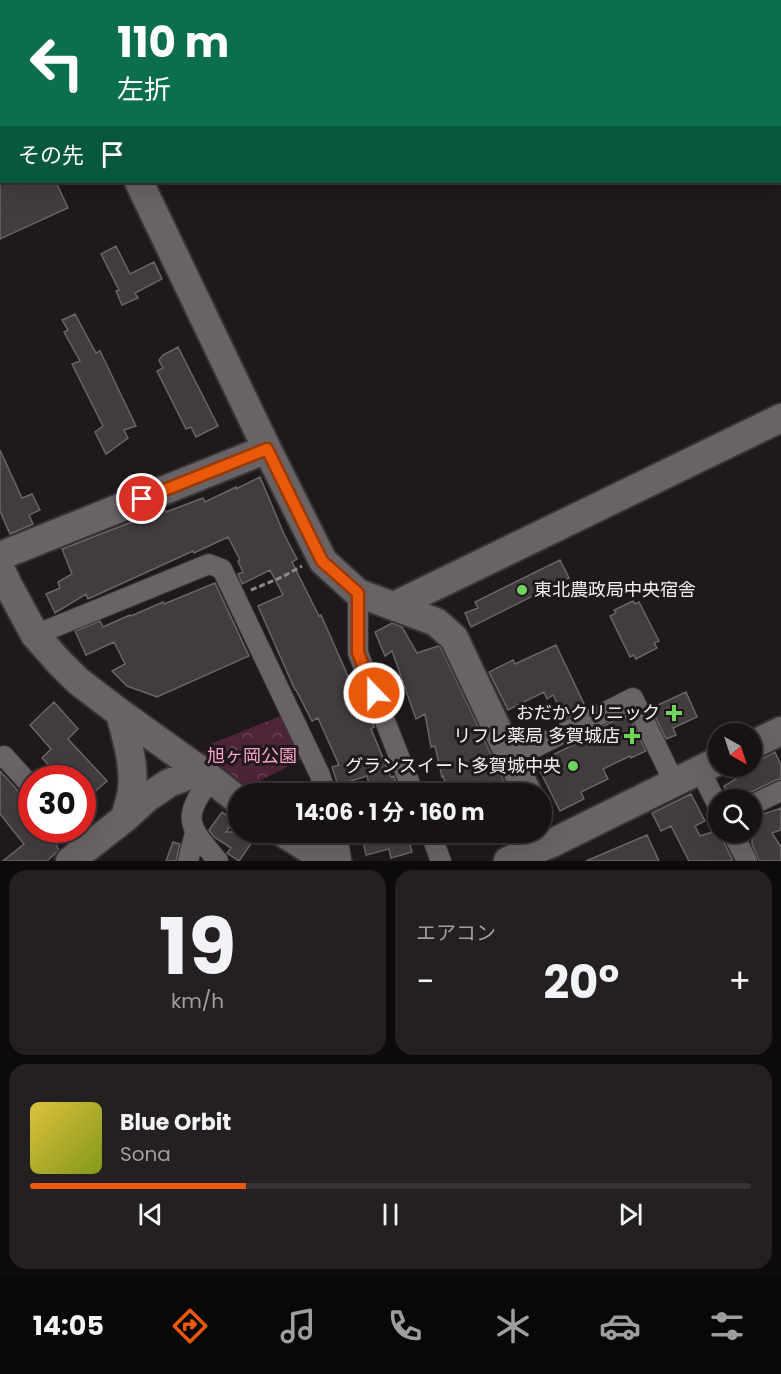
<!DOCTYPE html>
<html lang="ja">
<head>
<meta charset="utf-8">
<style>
	body { margin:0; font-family:Poppins,"Noto Sans JP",sans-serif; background:#242022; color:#f1f3f6; height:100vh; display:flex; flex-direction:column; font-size:22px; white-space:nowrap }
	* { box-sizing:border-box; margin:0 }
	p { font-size:20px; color:#9e9ea0 }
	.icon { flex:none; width:33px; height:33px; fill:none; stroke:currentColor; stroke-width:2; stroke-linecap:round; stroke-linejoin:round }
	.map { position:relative; height:861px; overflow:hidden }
	.details { display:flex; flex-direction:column; gap:9px; padding:9px; background:#0d0a0b; flex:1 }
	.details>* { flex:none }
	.top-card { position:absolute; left:0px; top:0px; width:782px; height:183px; box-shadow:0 6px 24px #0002,0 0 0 2px #363234; background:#0b6e4f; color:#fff; overflow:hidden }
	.needle { width:39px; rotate:141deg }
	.fabs { position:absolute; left:708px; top:723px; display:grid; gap:12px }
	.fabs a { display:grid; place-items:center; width:54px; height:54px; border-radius:50%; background:#171314; box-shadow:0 6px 24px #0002,0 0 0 2px #363234; font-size:30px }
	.speed { position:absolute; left:18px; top:765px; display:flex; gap:12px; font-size:30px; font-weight:700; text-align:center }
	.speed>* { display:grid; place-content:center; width:78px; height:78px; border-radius:50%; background:#171314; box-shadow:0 6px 24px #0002,0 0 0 2px #363234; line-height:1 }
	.speed .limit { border:9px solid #d22; background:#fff; color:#111 }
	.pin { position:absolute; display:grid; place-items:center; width:51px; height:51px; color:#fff; margin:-26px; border:3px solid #fff; border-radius:50%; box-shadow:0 2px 6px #0007 }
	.me { position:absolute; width:66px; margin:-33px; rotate:338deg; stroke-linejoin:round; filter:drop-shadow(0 0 4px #0008) }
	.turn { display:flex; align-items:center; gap:21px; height:126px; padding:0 18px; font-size:27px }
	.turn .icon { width:78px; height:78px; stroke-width:2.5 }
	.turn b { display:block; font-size:42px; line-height:51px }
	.then { display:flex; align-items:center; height:57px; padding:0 18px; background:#0003; gap:12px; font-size:22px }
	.big { font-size:45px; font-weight:700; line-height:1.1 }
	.details .card { flex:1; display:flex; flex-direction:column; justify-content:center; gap:9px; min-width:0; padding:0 21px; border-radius:18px; background:#242022 }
	.details .dial { align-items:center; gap:0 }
	.dial b { font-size:78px; line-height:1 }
	.song { display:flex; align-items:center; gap:18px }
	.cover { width:72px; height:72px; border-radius:9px; background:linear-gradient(135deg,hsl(50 70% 55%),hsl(70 70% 35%)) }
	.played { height:6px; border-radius:3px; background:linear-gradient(90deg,#ea580c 30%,#363234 30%) }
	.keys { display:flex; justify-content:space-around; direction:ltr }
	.heat { display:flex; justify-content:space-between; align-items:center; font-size:33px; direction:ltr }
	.details .tiles { flex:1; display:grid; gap:9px; grid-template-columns:1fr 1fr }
	.card:last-child { grid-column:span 2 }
	.trip { position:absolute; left:228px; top:783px; width:324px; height:60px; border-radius:30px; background:#171314; box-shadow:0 6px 24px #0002,0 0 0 2px #363234; font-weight:700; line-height:60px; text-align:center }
	.tabs { display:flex; height:96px; justify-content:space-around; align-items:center; background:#090808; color:#9e9ea0 }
	.tabs .icon { width:42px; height:42px }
	.tabs .selected { color:#ea580c }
	.tabs b { font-size:27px; color:#f1f3f6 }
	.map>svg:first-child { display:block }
	.park { fill:url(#park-crowns) }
	.building { fill:#423c3f; stroke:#6b6467; stroke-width:1.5 }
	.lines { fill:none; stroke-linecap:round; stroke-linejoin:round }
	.street-casing { stroke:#373435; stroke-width:22 }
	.secondary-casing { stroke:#373435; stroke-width:32 }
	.path { stroke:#8d888a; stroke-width:3; stroke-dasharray:6 3; stroke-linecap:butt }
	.street { stroke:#6a6366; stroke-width:20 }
	.secondary { stroke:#6a6366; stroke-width:28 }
	.route-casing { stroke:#983908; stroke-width:15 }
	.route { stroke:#ea580c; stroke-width:10 }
	.poi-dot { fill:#6fd360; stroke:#1f191b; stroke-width:2 }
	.labels { text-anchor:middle; stroke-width:6; stroke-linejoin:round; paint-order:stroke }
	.poi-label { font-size:18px; fill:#f4f0f2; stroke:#1f191b; text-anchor:end }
	.park-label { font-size:18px; fill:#fca0ca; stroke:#1f191b }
</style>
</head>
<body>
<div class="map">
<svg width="781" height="861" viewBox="0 0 781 861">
	<defs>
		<pattern id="park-crowns" width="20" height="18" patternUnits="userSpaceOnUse" patternTransform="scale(1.5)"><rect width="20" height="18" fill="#4e2439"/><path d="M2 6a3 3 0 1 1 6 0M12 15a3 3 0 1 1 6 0" fill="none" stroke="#684456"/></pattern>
	</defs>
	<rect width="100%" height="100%" fill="#1f191b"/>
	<!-- park -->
	<path class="park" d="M283 715 304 758 248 787 203 753 208 745Z"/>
	<!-- building -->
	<path class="building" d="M0 182H56L68 208 0 239Z
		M116 246 130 274 154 262 162 279 135 293 138 298 122 305 116 291 119 290 101 254Z
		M75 314 96 353 100 351 136 426 124 430 128 438 106 454 95 432 103 426 72 364 80 361 64 332 68 330 62 320Z
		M178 347 218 426 196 437 191 427 186 429 157 371 163 368 159 360 163 355Z
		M0 450 22 498 32 494 40 510 29 515 33 524 10 534 0 511Z
		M260 477 284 534 297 559 292 562 319 616 321 615 348 676 351 675 369 714 374 727 371 729 391 777 394 776 399 794H372L367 776 338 785 332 767 339 765 318 718 312 721 296 690H295L258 606 283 595 270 570 242 584 238 574 243 572 238 561 240 560 228 537 194 553 193 551 88 599 86 594 55 613 46 594 60 588 58 582 72 574 62 549 137 520V519L164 508 166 512 203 498 205 502 236 487V489Z
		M560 560 569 578 471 627 465 613 478 608 475 602Z
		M215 583 249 656 157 697 127 686 112 671 125 664 114 642 86 655 75 631 100 621 103 627 130 615 131 616 163 602 164 604Z
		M633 601 635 604 639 602 659 641 654 643 657 648 636 659 634 655 630 657 610 616 616 613 614 610Z
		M392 623 402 627 417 653 438 646 441 648 506 786 490 794H449L443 776 442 777 435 746 431 747 425 714 416 719 392 651 385 656 375 632Z
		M556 645 586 708 565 719 553 695 547 699 544 692 508 710 489 672 513 660 515 664Z
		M686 692 697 717 673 728 676 735 666 739 651 708Z
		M54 702 78 729 68 739 107 781 82 803V778H61L42 758 51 749 30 725Z
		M625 715 627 720 630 718 646 751 631 758 630 756 603 769 608 779 581 792 584 799 560 811 536 763 577 743 575 740Z
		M775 752 781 765V779L776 780 747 794 742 800H731L724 786 754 768 752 764Z
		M0 771 32 806V830H58L61 837 55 843 59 850 47 861H3L24 844 0 814Z
		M691 794 705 821 695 826 700 836 718 830 733 861H689L671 826 661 831 652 813Z
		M781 808V830L772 833 781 847V861H759L752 844V818Z
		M222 812 234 821 226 832H259L239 861 227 853 231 848 214 837 209 830Z
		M361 832H407L412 852 391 858 389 849 366 855Z
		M647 835 659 861H586Z
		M173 842 180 844 176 861H166Z"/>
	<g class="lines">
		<!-- street casing -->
		<g class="street-casing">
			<path id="street" d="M358 593V653L414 794
				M35 635 209 564 222 569 320 775 326 794
				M0 758 4 756 32 787
				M512 759 633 698 674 782
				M700 770 718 806
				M211 779C180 819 189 826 218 861
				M752 805 781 791
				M70 830 86 848
				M336 832 340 852 341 861
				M430 832 441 861
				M732 832 747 861
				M188 861 195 833"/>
		</g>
		<!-- secondary casing -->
		<g class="secondary-casing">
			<path id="secondary" d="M56 0V2
				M139 182 267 449 323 561 358 593 436 622 454 638 528 794
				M0 556 267 449
				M0 568 8 585 35 635 59 662 78 681 120 713 201 771 238 800
				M394 606 781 418
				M120 713C126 738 135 763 132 790 131 799 127 809 125 818
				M752 745 781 731
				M282 832 312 851 337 861
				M70 861 125 818 148 797 169 783 201 771
				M508 861 552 843 718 761"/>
		</g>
		<!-- path -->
		<path class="path" d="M251 590 282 577 302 566"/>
		<!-- street -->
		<use href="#street" class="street"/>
		<!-- secondary -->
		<use href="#secondary" class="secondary"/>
	</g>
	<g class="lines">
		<!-- route casing -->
		<g class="route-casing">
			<path id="route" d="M142 499 267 449 322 561 358 593V653L374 693"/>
		</g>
		<!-- route -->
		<use href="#route" class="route"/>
	</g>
	<!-- markers -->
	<g class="poi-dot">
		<circle cx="522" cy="590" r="6"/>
		<path d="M671 704h6v6h6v6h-6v6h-6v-6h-6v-6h6z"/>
		<path d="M629 727h6v6h6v6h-6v6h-6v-6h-6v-6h6z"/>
		<circle cx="573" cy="766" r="6"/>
	</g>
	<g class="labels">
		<!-- poi labels -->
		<g class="poi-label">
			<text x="534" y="596" text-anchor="start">東北農政局中央宿舎</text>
			<text x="660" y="719">おだかクリニック</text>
			<text x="620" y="742">リフレ薬局 多賀城店</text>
			<text x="561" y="772">グランスイート多賀城中央</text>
		</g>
		<!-- park labels -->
		<g class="park-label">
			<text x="252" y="762">旭ヶ岡公園</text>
		</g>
	</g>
</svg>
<div class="fabs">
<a><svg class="needle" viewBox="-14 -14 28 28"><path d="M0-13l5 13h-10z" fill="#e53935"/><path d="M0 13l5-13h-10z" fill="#9e9ea0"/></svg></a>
<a><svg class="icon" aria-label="search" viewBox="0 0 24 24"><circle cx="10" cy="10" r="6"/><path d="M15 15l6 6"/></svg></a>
</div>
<div class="speed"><div class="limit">30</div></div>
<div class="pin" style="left:142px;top:499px;background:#d93025"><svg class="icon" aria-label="arrive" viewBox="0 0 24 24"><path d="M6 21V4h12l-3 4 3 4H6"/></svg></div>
<svg class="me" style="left:374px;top:693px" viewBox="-20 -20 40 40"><circle r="17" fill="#ea580c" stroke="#fff" stroke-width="3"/><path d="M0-11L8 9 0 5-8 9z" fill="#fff"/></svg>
<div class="trip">14:06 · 1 分 · 160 m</div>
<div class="top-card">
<div class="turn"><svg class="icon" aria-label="left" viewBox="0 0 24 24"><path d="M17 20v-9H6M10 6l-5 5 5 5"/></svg><div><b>110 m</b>左折</div></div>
<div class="then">その先<svg class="icon" aria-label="arrive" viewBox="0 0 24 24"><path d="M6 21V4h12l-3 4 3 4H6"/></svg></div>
</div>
</div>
<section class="details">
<div class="tiles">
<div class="card dial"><b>19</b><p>km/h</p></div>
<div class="card"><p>エアコン</p>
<div class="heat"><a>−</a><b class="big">20°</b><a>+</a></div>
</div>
<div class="card">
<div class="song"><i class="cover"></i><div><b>Blue Orbit</b><p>Sona</p></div></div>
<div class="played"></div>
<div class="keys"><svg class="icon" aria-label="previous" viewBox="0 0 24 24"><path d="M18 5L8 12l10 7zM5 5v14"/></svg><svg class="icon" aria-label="pause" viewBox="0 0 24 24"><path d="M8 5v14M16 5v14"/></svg><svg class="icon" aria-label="next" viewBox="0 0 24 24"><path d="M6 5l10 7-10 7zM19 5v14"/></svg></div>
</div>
</div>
</section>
<nav class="tabs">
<b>14:05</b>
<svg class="icon selected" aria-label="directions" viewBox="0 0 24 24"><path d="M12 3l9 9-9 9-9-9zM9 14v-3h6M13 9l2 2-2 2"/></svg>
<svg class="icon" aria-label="music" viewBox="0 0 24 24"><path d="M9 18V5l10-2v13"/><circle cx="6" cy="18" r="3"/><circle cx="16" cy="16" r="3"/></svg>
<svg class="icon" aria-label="phone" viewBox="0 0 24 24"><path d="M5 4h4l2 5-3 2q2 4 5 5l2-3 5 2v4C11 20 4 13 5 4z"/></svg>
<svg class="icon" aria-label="climate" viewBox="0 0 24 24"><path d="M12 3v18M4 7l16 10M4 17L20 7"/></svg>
<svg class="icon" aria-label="car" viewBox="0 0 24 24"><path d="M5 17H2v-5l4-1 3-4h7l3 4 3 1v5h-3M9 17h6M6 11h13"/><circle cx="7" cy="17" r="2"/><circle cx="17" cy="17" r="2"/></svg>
<svg class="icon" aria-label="filters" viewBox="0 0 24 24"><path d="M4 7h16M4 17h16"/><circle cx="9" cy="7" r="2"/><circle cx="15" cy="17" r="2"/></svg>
</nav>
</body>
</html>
